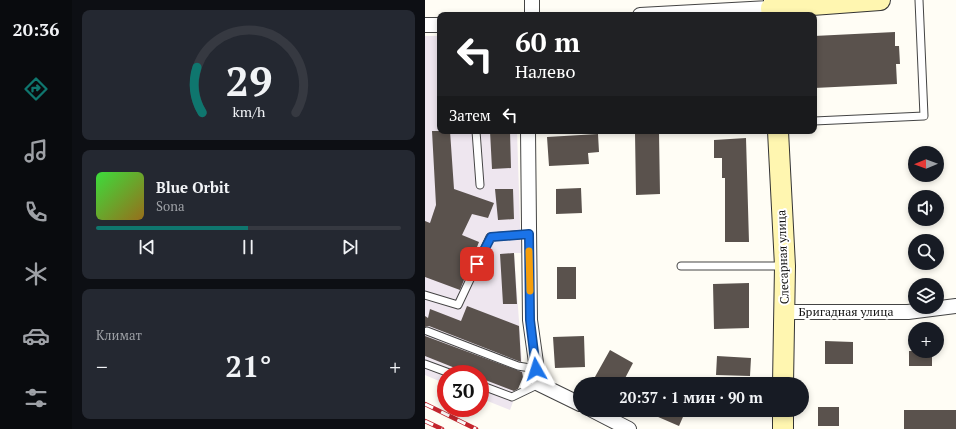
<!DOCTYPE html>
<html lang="ru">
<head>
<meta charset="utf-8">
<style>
	body { margin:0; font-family:"PT Serif",serif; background:#242831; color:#f1f3f6; height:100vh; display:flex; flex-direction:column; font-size:15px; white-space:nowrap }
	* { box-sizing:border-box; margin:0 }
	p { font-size:13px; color:#9ea1a6 }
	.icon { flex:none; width:22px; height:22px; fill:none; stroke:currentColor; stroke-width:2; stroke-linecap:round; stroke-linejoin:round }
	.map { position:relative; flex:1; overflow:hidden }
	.details { display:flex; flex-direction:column; gap:10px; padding:10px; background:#0d0f14; width:353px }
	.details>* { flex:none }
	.guide { position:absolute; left:12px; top:12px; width:380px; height:122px; border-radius:8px; box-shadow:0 2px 6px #0003; background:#202124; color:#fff; overflow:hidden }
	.needle { width:26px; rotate:269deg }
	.buttons { position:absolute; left:483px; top:146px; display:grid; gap:8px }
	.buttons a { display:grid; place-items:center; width:36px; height:36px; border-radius:50%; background:#171b24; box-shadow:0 2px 6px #0003; font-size:20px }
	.speed { position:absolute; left:12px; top:365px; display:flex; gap:8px; font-size:20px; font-weight:700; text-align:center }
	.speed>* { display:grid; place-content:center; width:52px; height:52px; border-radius:50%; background:#171b24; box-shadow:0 2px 6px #0003; line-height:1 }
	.speed .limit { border:6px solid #d22; background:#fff; color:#111 }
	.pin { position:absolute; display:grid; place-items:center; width:34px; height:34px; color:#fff; margin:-17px; border-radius:8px; box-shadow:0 2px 6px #0006 }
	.me { position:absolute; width:44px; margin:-22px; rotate:354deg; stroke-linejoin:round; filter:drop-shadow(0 0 3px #0008) }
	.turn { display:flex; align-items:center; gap:14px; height:84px; padding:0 12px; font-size:18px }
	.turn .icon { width:52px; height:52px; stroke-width:2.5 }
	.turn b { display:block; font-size:28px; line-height:34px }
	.then { display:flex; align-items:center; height:38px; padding:0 12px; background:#0003; gap:8px; font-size:15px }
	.big { font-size:30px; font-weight:700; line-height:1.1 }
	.details .card { flex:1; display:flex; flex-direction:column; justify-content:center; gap:6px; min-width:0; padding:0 14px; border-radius:8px; background:#242831 }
	.details .dial { align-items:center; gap:0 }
	.dial svg { height:104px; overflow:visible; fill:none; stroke:#363941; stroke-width:7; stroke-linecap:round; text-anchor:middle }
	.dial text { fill:#f1f3f6; stroke:none }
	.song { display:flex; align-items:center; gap:12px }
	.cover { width:48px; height:48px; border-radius:6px; background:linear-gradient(135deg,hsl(120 70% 55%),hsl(40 70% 35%)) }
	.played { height:4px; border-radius:2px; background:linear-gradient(90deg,#0f766e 50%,#363941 50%) }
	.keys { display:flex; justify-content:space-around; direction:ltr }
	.heat { display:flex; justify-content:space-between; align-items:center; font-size:22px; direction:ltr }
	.trip { position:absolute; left:148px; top:377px; width:236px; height:40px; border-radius:20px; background:#171b24; box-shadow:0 2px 6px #0003; font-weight:700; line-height:40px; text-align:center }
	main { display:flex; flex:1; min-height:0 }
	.tab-bar { display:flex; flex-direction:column; width:72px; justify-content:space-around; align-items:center; background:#090b0e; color:#9ea1a6 }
	.tab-bar .icon { width:28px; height:28px }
	.tab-bar .on { color:#0f766e }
	.tab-bar b { font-size:18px; color:#f1f3f6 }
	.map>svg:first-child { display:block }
	.industrial { fill:#eee6ef }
	.building { fill:#5a524d }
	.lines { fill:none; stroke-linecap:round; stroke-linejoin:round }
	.lane-casing { stroke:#444; stroke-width:9 }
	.street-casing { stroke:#444; stroke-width:16 }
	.secondary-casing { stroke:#333; stroke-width:22 }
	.lane { stroke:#fff; stroke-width:7 }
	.street { stroke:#fff; stroke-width:14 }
	.secondary { stroke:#fff6b0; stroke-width:20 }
	.rail-casing { stroke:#c4262e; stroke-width:4.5 }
	.rail { stroke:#fff; stroke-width:3; stroke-dasharray:9; stroke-linecap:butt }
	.route-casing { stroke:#114b97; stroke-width:10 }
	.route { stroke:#1a73e8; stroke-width:7 }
	.slow { stroke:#f59e0b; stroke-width:7 }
	.labels { text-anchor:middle; stroke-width:4; stroke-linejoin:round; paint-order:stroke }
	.street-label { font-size:12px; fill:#111; stroke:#fff }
</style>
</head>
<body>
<main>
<nav class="tab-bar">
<b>20:36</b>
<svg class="icon on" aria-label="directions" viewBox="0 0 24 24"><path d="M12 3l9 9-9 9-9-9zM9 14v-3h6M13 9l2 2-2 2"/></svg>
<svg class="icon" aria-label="music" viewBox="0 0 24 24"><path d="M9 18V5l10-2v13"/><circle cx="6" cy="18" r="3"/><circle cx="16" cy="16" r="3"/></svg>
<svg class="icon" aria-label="phone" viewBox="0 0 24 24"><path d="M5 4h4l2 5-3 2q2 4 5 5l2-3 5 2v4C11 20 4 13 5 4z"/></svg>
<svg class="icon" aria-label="climate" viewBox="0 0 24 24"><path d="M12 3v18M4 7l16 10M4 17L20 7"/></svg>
<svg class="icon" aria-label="car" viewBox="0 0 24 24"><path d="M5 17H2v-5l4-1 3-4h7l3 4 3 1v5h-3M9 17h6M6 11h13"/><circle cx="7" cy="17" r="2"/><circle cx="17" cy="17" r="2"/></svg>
<svg class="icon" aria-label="filters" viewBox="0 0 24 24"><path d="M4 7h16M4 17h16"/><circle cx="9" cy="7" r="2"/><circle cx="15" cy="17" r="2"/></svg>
</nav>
<section class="details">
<div class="card dial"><svg viewBox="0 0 100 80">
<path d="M14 69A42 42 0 1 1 86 69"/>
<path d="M14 69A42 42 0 0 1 10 34" stroke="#0f766e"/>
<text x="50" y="56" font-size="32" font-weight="700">29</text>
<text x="50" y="72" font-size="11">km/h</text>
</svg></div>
<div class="card">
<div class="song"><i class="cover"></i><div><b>Blue Orbit</b><p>Sona</p></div></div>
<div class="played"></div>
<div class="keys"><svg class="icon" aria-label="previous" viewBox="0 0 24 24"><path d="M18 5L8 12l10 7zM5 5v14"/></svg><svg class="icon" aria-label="pause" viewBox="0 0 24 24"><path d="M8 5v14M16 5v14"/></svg><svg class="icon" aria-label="next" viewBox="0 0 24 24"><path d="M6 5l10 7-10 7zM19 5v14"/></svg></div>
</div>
<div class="card"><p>Климат</p>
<div class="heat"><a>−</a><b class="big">21°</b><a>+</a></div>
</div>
</section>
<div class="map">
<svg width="531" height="429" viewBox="0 0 531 429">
	<rect width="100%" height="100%" fill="#fffdf5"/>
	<!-- industrial -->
	<path class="industrial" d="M0 36H15V131H92L96 253H89L98 375 85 410 55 398V374H21V384L0 375Z"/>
	<!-- building -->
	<path class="building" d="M470 32V46H474L475 64H471L472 84 389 88V36Z
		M7 131H25L29 189 69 203 63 218 47 214 37 235 54 242 35 290 0 277V221L5 223 11 205Z
		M65 131H85L86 168 67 169Z
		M210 133H234L235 194 211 195Z
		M173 134 174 152 163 153 164 164 124 166 122 137Z
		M321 138 324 242H300V178H297V158H289V140Z
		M156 188 157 213 131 214V189Z
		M70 189H88L89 219 73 220Z
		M89 253 92 304H78L75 254Z
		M132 267H151V299H132Z
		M324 283V328L289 329 288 284Z
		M42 306 94 326 96 362 4 326 0 327V316L3 318 5 309 36 321Z
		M0 336 97 372 98 377 93 389 89 391 55 378V374H45L0 356Z
		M159 336 160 367 130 368 128 337Z
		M400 341 428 342V364H400Z
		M185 350 208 363 197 384H166Z
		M484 351H507V366H484Z
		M292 356 326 358 325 376 291 375Z
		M393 407H414V426H393Z
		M217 410H261L254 426Z
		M479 410H531V429H479Z"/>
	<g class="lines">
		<!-- lane casing -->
		<g class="lane-casing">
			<path id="lane" d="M389 121 499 116 494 0
				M51 131 55 185
				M256 266H359
				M0 295 33 305 65 237 104 234
				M2 331 93 366 111 369
				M0 364 27 374
				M55 385 87 397 114 384"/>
		</g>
		<!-- street casing -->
		<g class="street-casing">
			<path id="street" d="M107 0V15
				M215 15 346 8V0
				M0 25H15
				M103 131 105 320 114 384 155 404
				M359 312H483L531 306
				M167 410 204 429"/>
		</g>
		<!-- secondary casing -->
		<g class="secondary-casing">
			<path id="secondary" d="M347 15 346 8 455 0
				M353 131 360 266 358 384
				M358 429V410"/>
		</g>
		<!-- lane -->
		<use href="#lane" class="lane"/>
		<!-- street -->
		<use href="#street" class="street"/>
		<!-- secondary -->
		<use href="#secondary" class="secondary"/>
		<!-- rail casing -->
		<g class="rail-casing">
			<path id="rail" d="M0 404 51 429
				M0 421 17 429"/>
		</g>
		<!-- rail -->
		<use href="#rail" class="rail"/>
	</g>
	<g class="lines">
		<!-- route casing -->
		<g class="route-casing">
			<path id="route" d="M52 264 66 237 104 234 105 320 111 369"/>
		</g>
		<!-- route -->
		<use href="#route" class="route"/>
		<!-- slow -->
		<path class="slow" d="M104 251 105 291"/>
	</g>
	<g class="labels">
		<!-- street labels -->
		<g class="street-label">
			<text transform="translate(358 257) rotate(-92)" y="4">Слесарная улица</text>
			<text x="421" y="316">Бригадная улица</text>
		</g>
	</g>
</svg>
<div class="buttons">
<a><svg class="needle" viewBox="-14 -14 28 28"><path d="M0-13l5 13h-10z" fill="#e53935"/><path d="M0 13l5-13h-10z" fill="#9ea1a6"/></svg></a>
<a><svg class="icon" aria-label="sound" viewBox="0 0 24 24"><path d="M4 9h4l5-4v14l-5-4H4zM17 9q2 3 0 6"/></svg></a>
<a><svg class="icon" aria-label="search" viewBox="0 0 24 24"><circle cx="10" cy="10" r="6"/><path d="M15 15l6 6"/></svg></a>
<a><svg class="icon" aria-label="layers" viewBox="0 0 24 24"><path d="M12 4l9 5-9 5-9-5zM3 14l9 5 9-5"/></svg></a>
<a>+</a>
</div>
<div class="speed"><div class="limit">30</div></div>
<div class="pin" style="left:52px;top:264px;background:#d93025"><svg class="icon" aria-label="arrive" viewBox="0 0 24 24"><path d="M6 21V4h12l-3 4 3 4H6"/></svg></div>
<svg class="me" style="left:111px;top:369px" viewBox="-20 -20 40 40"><path d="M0-17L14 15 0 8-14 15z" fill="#1a73e8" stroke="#fff" stroke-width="4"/></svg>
<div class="trip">20:37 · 1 мин · 90 m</div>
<div class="guide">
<div class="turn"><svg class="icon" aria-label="left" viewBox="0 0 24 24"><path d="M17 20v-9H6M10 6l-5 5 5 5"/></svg><div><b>60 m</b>Налево</div></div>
<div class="then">Затем<svg class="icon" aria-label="left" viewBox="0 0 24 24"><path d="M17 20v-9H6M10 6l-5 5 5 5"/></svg></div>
</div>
</div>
</main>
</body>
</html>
